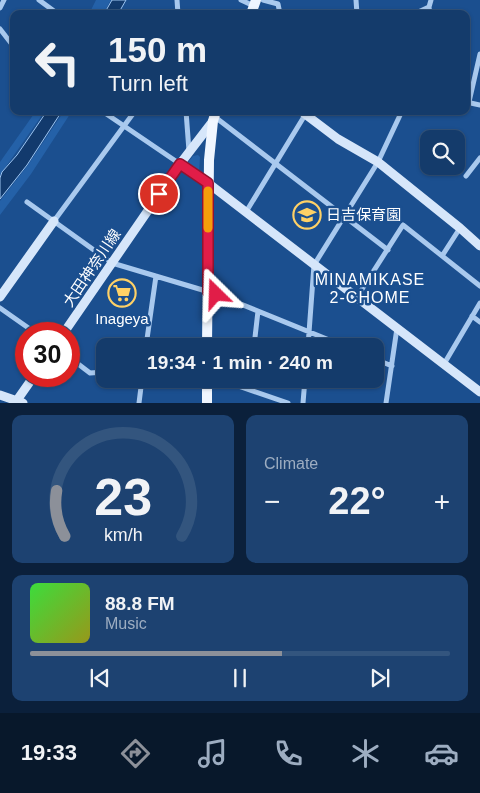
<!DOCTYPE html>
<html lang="en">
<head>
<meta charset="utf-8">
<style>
	body { margin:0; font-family:Arial,"Noto Sans JP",sans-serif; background:#1d4271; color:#f1f3f6; height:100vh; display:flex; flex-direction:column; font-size:19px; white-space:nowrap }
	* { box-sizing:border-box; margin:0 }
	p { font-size:16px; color:#9dadc1 }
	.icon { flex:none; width:28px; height:28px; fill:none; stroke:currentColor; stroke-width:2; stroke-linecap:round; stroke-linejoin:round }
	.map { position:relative; height:403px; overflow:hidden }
	.details { display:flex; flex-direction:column; gap:12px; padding:12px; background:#0b203b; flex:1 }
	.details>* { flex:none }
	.top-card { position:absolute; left:10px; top:10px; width:460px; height:105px; border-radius:10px; box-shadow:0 1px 4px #0004,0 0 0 1px #33557e; background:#143b6b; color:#f1f3f6; overflow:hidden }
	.buttons { position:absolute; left:420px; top:130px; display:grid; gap:10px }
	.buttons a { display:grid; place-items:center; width:45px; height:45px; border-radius:10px; background:#143b6b; box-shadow:0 1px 4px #0004,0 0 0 1px #33557e; font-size:25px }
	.speed { position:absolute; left:15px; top:322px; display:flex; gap:10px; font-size:25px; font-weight:700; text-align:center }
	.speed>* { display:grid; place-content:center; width:65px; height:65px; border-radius:50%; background:#143b6b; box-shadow:0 1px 4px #0004,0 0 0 1px #33557e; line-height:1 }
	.speed .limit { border:8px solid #d22; background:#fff; color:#111 }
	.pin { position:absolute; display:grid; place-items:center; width:42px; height:42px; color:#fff; margin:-21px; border:2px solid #fff; border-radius:50%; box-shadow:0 1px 5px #0007 }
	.me { position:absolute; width:55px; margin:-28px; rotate:338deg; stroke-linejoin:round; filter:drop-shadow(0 0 4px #0008) }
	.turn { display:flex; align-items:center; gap:18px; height:105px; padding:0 15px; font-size:22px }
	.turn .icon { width:65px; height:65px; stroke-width:2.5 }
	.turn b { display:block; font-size:35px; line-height:42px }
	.big { font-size:38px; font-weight:800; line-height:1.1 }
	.details .tile { flex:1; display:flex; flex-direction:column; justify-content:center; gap:8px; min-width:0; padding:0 18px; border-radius:10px; background:#1d4271 }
	.details .dial { align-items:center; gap:0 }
	.dial svg { height:130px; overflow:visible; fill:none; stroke:#33557e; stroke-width:7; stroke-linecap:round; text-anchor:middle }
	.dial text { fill:#f1f3f6; stroke:none }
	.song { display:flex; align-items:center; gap:15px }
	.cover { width:60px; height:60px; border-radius:8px; background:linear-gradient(135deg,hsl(120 70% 55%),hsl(60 70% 35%)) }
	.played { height:5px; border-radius:2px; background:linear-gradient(90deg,#8c9099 60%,#33557e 60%) }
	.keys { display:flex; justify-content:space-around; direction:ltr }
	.heat { display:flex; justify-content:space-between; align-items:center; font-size:28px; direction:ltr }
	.details .tiles { flex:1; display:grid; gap:12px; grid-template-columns:1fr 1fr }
	.tile:last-child { grid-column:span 2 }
	.trip { position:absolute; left:96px; top:338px; width:288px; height:50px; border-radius:10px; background:#143b6b; box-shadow:0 1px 4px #0004,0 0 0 1px #33557e; font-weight:800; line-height:50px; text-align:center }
	.dock { display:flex; height:80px; justify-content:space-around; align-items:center; background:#08182b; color:#9dadc1 }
	.dock .icon { width:35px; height:35px }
	.dock .current { color:#8c9099 }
	.dock b { font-size:22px; color:#f1f3f6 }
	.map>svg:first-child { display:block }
	.green { fill:#2461a8 }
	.water { fill:#123a6d; stroke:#9cc4f0 }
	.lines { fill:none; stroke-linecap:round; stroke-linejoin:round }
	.street { stroke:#a9c9ee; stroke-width:5 }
	.secondary { stroke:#d6e6fa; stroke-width:9 }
	.primary { stroke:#f0f6ff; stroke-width:10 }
	.route-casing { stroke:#92132f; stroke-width:12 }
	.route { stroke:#e11d48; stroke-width:9 }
	.slow { stroke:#f59e0b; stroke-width:9 }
	.labels { text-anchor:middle; stroke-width:5; stroke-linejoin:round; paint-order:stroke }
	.poi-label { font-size:15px; fill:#fff; stroke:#1b4f8f; text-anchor:start }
	.street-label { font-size:15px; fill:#fff; stroke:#1b4f8f }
	.neighbourhood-label { font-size:16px; letter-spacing:1px; fill:#fff; stroke:#1b4f8f }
</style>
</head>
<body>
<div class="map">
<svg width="480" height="403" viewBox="0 0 480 403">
	<rect width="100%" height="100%" fill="#1b4f8f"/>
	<!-- green -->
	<path class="green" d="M96 0H111L103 14H89Z
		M36 111H45L0 175V162Z
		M64 111H72L31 174 0 215V201L28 165Z
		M198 155 200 157 199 174 186 165 193 156Z"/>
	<!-- water -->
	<path class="water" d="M112 0H126L118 14H104Z
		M47 111H62L27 165 0 199V178L2 172 17 155Z"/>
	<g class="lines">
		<!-- street -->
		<path class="street" d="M39 0 58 14
			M177 0 178 14
			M241 0 254 6
			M263 0 278 4 280 14
			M356 0 357 14
			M0 8 4 0
			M414 14 429 7
			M430 14 429 7 431 0
			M0 29 14 47
			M466 102 480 105
			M469 102 480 54
			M102 111 208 183
			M186 111 189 151
			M215 117 388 250
			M466 176 480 158
			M27 202 112 263 216 294 344 346
			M246 212 305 115
			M54 221 135 111
			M442 256 460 228
			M357 297 403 225 480 286
			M0 308 37 334
			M472 316 480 322
			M146 346 156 276
			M254 346 258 311
			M308 346 314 265 378 162 402 111
			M69 357 90 373 105 372
			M375 359 392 366
			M444 364 480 303
			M218 379 288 403
			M251 390 252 379
			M139 403 142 379
			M303 403 305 379
			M386 403 397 328"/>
		<!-- secondary -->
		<path class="secondary" d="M301 111 338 139 378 162 460 228 480 246
			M208 183 480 392
			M0 297 54 221
			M63 334 180 164 213 121
			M0 395 23 403
			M15 403 34 376"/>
		<!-- primary -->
		<path class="primary" d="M251 14 256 0
			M207 346 209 160 213 121 216 111
			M207 403V379"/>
	</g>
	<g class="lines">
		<!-- route casing -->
		<g class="route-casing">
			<path id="route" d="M159 194 180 164 208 183V292L216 294"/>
		</g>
		<!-- route -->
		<use href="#route" class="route"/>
		<!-- slow -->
		<path class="slow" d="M208 228V191"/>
	</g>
	<!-- icons -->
	<defs>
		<g id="school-ring" transform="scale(1.4375)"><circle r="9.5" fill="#1b4f8f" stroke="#ffd166" stroke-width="1.5"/><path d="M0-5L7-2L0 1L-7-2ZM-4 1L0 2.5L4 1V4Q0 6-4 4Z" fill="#ffd166"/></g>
		<g id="supermarket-ring" transform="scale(1.4375)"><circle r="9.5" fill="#1b4f8f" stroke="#ffd166" stroke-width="1.5"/><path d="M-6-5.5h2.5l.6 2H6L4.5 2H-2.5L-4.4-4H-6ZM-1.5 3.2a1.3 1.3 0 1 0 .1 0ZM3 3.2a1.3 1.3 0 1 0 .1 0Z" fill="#ffd166"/></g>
	</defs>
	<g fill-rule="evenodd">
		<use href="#school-ring" x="307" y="215"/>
		<use href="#supermarket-ring" x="122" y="293"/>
	</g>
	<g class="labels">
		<!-- poi labels -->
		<g class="poi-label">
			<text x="326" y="220">日吉保育園</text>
			<text x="122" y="324" text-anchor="middle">Inageya</text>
		</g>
		<!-- street labels -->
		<g class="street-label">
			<text transform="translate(92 268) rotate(-56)" y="5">大田神奈川線</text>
		</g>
		<!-- neighbourhood labels -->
		<g class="neighbourhood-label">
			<text x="370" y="285">MINAMIKASE<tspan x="370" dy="18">2-CHOME</tspan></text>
		</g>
	</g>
</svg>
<div class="buttons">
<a><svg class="icon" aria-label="search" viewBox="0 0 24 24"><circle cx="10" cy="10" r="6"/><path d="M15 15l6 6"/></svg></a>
</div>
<div class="speed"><div class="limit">30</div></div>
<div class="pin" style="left:159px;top:194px;background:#d93025"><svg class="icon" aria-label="arrive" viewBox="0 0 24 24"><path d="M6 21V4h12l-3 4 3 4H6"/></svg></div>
<svg class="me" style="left:216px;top:294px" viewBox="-20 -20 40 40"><path d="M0-17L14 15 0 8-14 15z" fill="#e11d48" stroke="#fff" stroke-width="4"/></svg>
<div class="trip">19:34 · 1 min · 240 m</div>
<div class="top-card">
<div class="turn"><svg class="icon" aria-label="left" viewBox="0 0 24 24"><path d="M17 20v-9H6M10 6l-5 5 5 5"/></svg><div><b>150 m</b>Turn left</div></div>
</div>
</div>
<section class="details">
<div class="tiles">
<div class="tile dial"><svg viewBox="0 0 100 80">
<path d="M14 69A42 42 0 1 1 86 69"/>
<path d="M14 69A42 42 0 0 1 9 41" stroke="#8c9099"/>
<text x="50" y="56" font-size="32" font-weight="700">23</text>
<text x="50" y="72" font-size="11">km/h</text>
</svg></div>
<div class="tile"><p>Climate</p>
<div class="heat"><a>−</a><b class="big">22°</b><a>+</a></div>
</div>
<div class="tile">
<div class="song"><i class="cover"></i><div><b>88.8 FM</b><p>Music</p></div></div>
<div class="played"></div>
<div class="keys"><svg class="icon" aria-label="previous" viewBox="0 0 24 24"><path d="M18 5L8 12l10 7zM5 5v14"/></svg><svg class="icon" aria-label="pause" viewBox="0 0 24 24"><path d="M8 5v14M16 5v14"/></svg><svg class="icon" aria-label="next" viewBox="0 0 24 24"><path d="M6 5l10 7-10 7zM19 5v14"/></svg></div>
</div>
</div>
</section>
<nav class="dock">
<b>19:33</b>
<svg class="icon current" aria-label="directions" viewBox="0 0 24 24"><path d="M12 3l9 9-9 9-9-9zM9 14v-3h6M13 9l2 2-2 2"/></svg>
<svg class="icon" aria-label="music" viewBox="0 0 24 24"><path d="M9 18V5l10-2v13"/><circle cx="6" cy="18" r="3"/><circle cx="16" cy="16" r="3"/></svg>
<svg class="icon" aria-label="phone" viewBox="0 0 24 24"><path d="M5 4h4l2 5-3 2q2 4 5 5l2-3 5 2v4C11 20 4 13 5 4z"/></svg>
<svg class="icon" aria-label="climate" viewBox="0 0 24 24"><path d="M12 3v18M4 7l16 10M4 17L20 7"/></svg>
<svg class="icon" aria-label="car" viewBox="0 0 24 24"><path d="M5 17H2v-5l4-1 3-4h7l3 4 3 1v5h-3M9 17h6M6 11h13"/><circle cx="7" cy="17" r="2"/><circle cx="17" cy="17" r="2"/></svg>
</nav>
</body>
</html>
